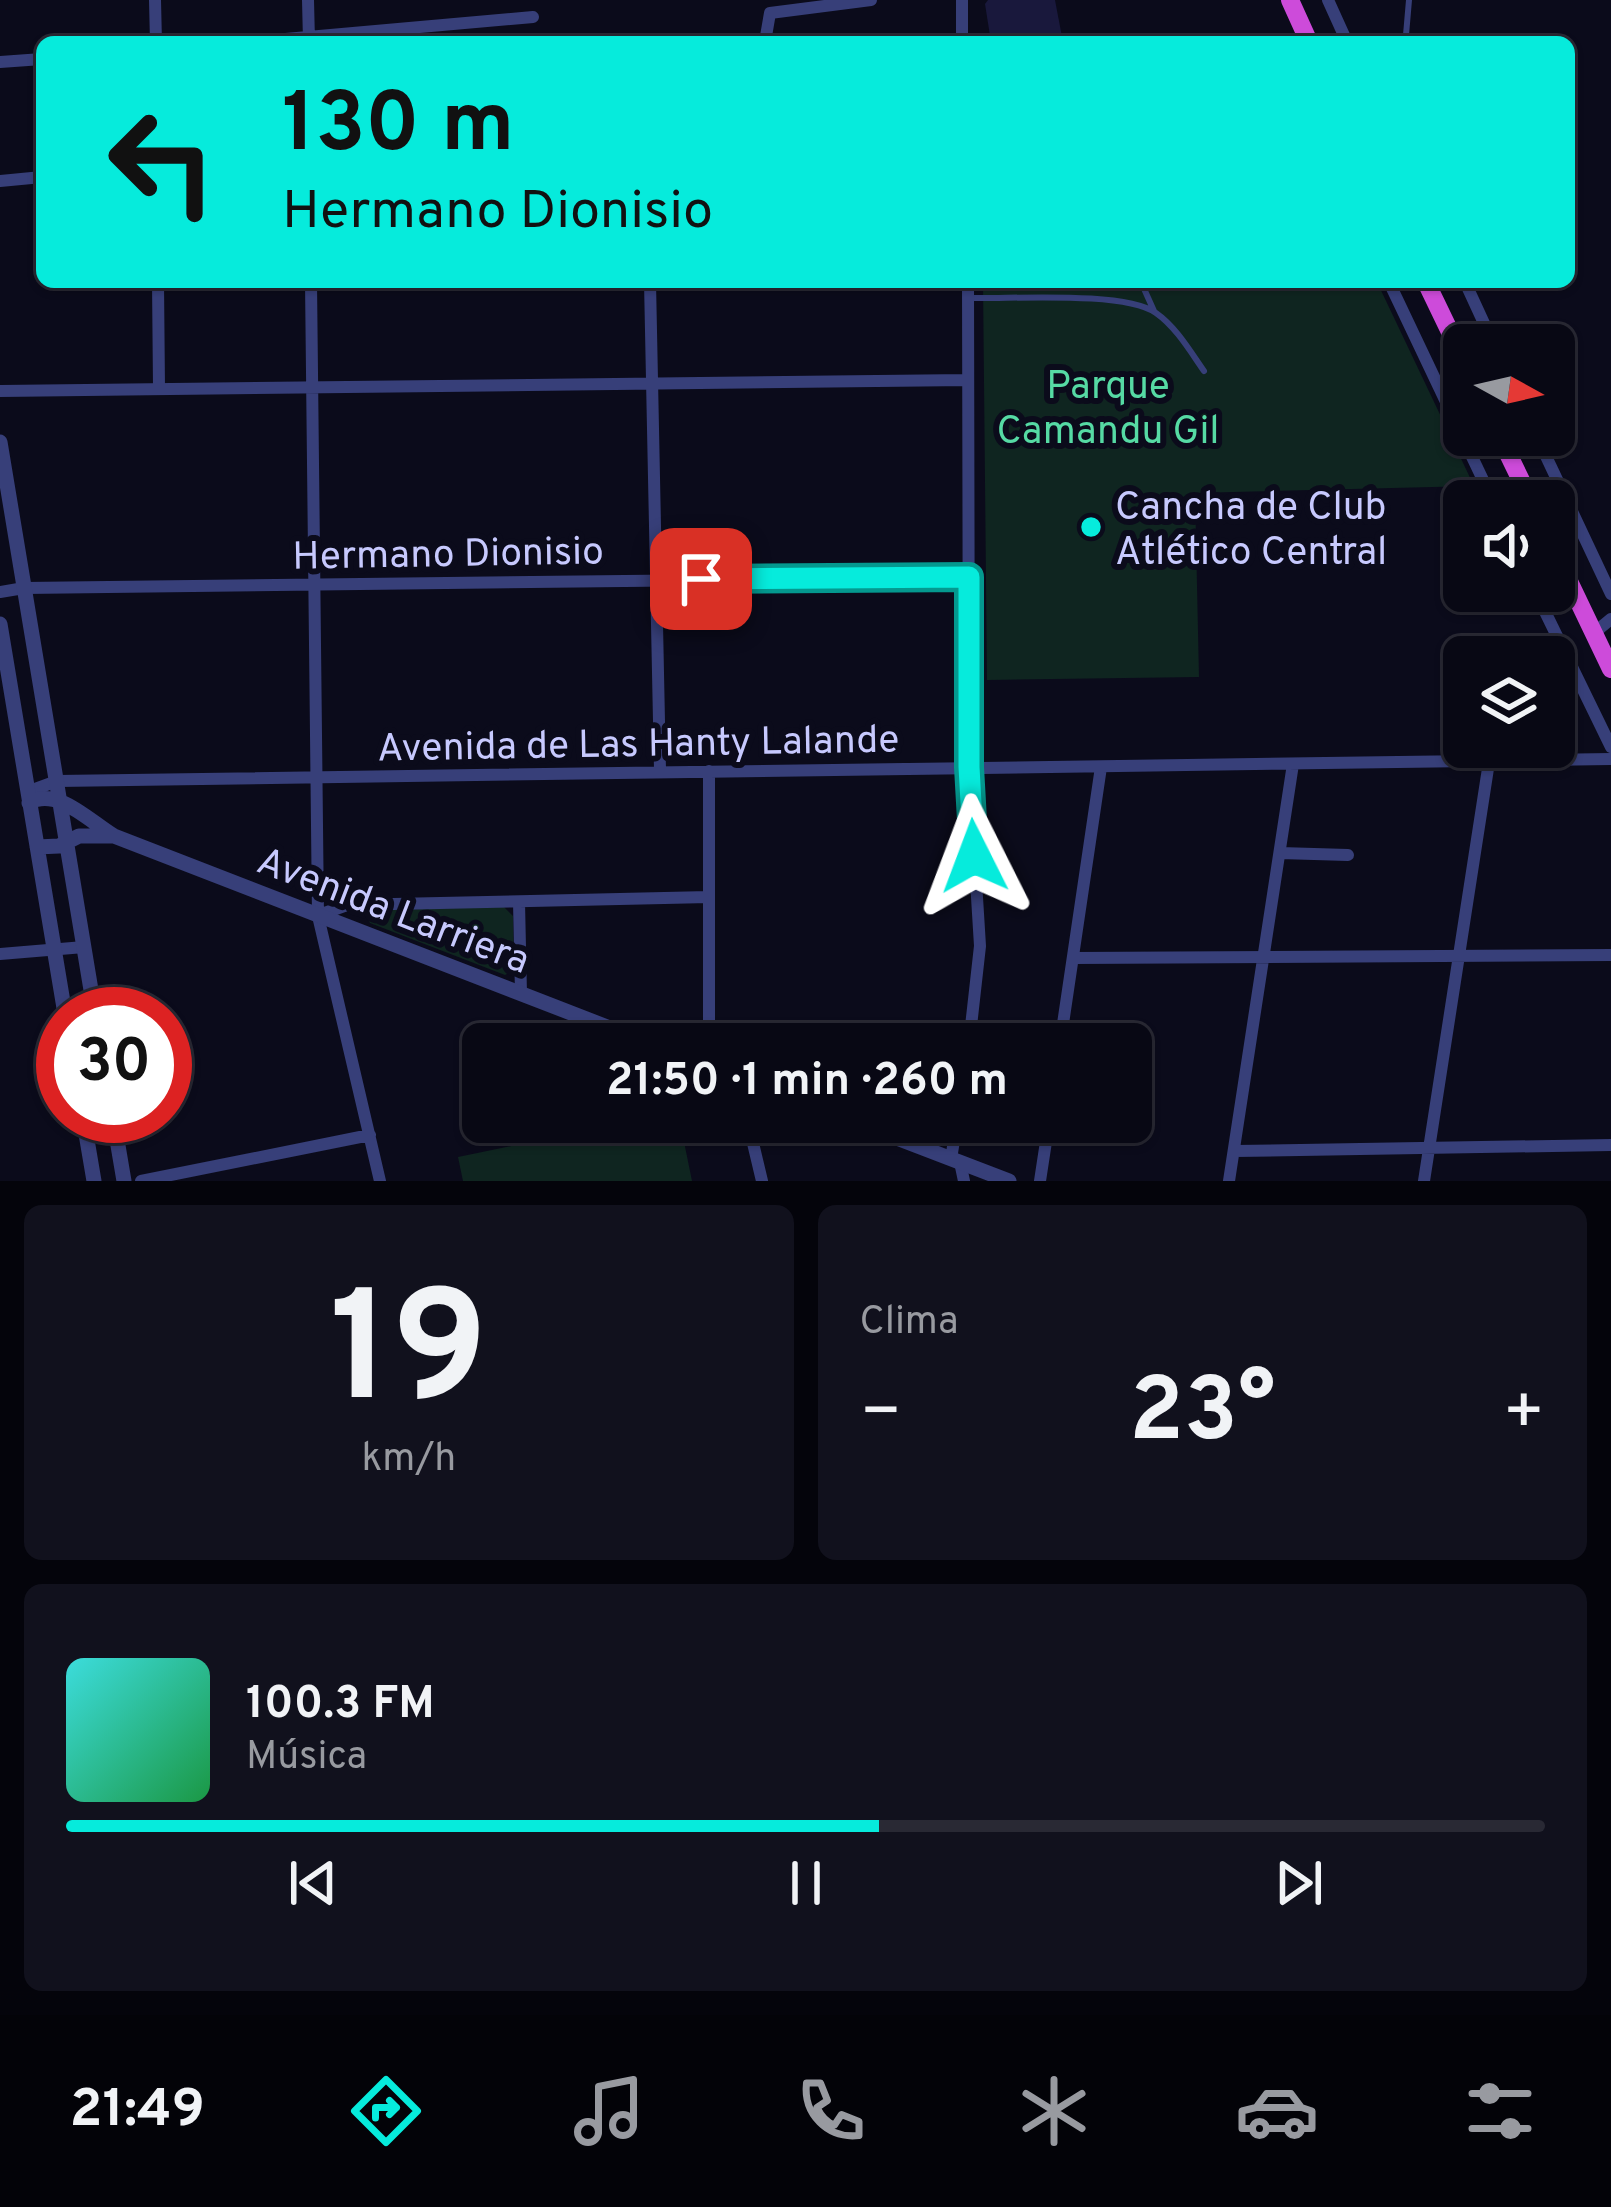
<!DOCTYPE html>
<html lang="es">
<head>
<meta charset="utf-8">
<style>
	body { margin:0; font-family:Overpass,sans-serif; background:#11111d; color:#f1f3f6; height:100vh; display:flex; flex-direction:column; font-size:45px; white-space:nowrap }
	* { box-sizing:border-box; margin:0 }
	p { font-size:39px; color:#989aa0 }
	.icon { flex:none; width:66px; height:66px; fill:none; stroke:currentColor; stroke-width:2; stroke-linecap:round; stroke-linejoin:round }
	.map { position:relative; height:1181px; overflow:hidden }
	.panel { display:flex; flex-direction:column; gap:24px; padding:24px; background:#04040b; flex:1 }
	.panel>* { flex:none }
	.top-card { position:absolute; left:36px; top:36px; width:1539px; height:252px; border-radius:18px; box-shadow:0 3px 9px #0004,0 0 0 3px #292934; background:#06ebdc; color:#111; overflow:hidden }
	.needle { width:78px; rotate:98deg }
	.fabs { position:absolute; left:1443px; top:324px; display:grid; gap:24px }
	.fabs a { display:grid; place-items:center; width:132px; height:132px; border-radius:18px; background:#080814; box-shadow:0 3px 9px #0004,0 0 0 3px #292934; font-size:60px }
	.speed { position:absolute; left:36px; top:987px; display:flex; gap:24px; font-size:60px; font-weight:700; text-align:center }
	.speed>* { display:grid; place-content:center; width:156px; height:156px; border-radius:50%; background:#080814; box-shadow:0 3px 9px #0004,0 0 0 3px #292934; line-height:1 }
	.speed .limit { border:18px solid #d22; background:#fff; color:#111 }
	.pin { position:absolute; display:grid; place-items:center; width:102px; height:102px; color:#fff; margin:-51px; border-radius:24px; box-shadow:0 6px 18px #0006 }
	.me { position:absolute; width:132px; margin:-66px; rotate:357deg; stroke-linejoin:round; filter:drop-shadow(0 0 9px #0008) }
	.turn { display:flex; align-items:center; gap:42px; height:252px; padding:0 48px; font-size:54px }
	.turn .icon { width:156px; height:156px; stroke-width:2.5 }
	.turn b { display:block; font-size:84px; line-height:102px }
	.big { font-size:90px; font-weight:700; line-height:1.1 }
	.panel .widget { flex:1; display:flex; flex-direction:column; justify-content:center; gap:18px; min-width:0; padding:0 42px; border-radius:18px; background:#11111d }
	.panel .dial { align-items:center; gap:0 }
	.dial b { font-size:156px; line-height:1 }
	.song { display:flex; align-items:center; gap:36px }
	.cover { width:144px; height:144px; border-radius:18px; background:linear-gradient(135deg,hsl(180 70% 55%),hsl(140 70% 35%)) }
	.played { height:12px; border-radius:6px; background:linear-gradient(90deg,#06ebdc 55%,#292934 55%) }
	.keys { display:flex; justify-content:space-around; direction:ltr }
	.heat { display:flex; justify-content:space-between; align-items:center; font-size:66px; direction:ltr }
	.panel .tiles { flex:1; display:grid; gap:24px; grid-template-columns:1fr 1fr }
	.widget:last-child { grid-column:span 2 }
	.trip { position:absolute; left:462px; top:1023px; width:690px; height:120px; border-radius:18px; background:#080814; box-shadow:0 3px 9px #0004,0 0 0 3px #292934; font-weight:700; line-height:120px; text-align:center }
	.tabs { display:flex; height:192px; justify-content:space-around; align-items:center; background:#030308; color:#989aa0 }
	.tabs .icon { width:84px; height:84px }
	.tabs .current { color:#06ebdc }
	.tabs b { font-size:54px; color:#f1f3f6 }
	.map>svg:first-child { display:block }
	.green { fill:#0f2520 }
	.building { fill:#19183c }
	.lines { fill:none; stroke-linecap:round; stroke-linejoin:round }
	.service { stroke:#373f79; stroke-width:6 }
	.minor { stroke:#373f79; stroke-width:12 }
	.tertiary { stroke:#373f79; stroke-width:15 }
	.trunk { stroke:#cd4bda; stroke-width:18 }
	.route-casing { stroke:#04998f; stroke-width:30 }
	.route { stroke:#06ebdc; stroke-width:21 }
	.poi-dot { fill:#06ebdc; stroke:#0b0b1b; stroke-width:4.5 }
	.labels { text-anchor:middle; stroke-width:12; stroke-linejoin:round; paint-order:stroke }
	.park-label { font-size:39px; fill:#56daa4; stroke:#0b0b1b }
	.poi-label { font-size:39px; fill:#c7c9fe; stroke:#0b0b1b; text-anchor:start }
	.street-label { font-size:39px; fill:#c7c9fe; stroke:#0b0b1b }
</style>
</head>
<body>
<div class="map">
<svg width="1611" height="1181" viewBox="0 0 1611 1181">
	<rect width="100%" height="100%" fill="#0b0b1b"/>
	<!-- green -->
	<path class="green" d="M983 282H1377L1474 486 1195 493 1199 677 987 680Z
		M504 907 513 916 514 970 505 975 370 923 368 919 376 910Z
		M627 1122H680L692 1181H463L458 1157Z"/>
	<!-- building -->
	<path class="building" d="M988 0H1055L1062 37 991 42 985 4Z"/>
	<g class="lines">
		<!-- service -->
		<path class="service" d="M1396 42 1406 35 1409 0
			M1141 282 1154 311
			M971 298C1014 299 1124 291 1156 313 1176 327 1190 351 1204 371"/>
		<!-- minor -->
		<path class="minor" d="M155 0 156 42
			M308 0 309 41
			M962 0V42
			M1328 0 1347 42
			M252 42 533 17
			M765 42 770 13 871 0
			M0 62 42 59
			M0 181 42 177
			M158 282 159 388
			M311 282 318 916 380 1181
			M650 282 660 770
			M968 282 969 767 980 946 969 1044
			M1389 282 1493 501
			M1465 282 1494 345
			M0 391 968 380
			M1536 435 1611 594
			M1535 591 1611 747
			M0 592 24 588 969 577
			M1594 633 1611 619
			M709 771V1044
			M27 792 57 781 1611 759
			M1280 853 1348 855
			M519 902 521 994
			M319 915 347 905 709 897
			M0 954 84 947
			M1073 958 1611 955
			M1060 1044 1101 767
			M748 1122 762 1181
			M1235 1151 1611 1145
			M951 1159 957 1122
			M960 1162 964 1181
			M141 1181 370 1135
			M1040 1181 1049 1122
			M1229 1181 1293 764
			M1424 1181 1489 762"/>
		<!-- tertiary -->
		<path class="tertiary" d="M0 442 95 1014
			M0 624 65 1014
			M29 803C56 786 89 821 114 836L651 1044
			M37 847 59 846 79 836H111
			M83 1116 94 1181
			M113 1116 124 1181
			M855 1122 1009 1181"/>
		<!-- trunk -->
		<path class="trunk" d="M1290 0 1309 42
			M1426 282 1464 361
			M1499 435 1531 501
			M1554 550 1611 669"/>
	</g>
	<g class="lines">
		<!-- route casing -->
		<g class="route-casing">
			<path id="route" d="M701 579 969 577V767L974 856"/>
		</g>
		<!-- route -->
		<use href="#route" class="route"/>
	</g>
	<!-- markers -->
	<circle class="poi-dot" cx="1091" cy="527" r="12"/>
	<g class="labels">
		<!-- park labels -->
		<g class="park-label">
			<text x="1108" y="398">Parque<tspan x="1108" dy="45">Camandu Gil</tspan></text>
		</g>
		<!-- poi labels -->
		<g class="poi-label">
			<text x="1115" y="519">Cancha de Club<tspan x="1115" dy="45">Atlético Central</tspan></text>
		</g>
		<!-- street labels -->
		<g class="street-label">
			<text transform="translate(448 552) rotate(-1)" y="14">Hermano Dionisio</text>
			<text transform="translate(638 742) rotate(-1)" y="14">Avenida de Las Hanty Lalande</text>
			<text transform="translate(394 909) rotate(21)" y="14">Avenida Larriera</text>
		</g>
	</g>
</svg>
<div class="fabs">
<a><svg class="needle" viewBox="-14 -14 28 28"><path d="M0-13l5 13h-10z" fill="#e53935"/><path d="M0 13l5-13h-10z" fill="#989aa0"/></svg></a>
<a><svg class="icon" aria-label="sound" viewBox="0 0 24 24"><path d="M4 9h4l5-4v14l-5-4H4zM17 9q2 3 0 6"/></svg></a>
<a><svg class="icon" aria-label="layers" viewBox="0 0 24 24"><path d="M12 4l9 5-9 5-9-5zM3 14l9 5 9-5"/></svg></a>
</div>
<div class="speed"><div class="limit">30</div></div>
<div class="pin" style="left:701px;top:579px;background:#d93025"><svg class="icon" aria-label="arrive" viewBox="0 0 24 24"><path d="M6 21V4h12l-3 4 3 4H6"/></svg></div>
<svg class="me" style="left:974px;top:856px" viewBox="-20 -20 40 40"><path d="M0-17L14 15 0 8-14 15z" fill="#06ebdc" stroke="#fff" stroke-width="4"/></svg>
<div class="trip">21:50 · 1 min · 260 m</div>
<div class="top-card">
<div class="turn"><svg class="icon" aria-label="left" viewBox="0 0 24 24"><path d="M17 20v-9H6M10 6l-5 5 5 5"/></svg><div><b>130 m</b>Hermano Dionisio</div></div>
</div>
</div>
<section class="panel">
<div class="tiles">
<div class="widget dial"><b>19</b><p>km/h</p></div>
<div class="widget"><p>Clima</p>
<div class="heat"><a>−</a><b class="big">23°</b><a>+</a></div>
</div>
<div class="widget">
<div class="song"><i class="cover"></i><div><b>100.3 FM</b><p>Música</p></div></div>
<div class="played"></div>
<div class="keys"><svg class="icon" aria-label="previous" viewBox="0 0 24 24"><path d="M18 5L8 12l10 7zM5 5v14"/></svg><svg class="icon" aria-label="pause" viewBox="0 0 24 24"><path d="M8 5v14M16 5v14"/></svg><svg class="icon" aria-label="next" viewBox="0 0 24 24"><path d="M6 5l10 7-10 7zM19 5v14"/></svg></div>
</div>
</div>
</section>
<nav class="tabs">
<b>21:49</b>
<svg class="icon current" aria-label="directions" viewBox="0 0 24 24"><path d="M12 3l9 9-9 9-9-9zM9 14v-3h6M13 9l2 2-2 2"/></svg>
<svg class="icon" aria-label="music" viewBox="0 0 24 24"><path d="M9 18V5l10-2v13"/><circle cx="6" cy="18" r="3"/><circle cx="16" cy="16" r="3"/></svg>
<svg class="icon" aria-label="phone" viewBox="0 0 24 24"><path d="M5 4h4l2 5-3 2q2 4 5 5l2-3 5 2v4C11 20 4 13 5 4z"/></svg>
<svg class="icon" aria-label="climate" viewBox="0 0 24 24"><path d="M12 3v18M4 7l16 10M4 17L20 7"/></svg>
<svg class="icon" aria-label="car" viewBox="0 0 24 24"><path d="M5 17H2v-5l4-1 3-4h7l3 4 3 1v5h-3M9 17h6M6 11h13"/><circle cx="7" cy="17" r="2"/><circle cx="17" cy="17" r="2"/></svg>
<svg class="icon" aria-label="filters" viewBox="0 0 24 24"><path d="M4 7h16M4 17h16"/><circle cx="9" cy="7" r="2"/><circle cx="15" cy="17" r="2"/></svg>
</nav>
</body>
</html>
